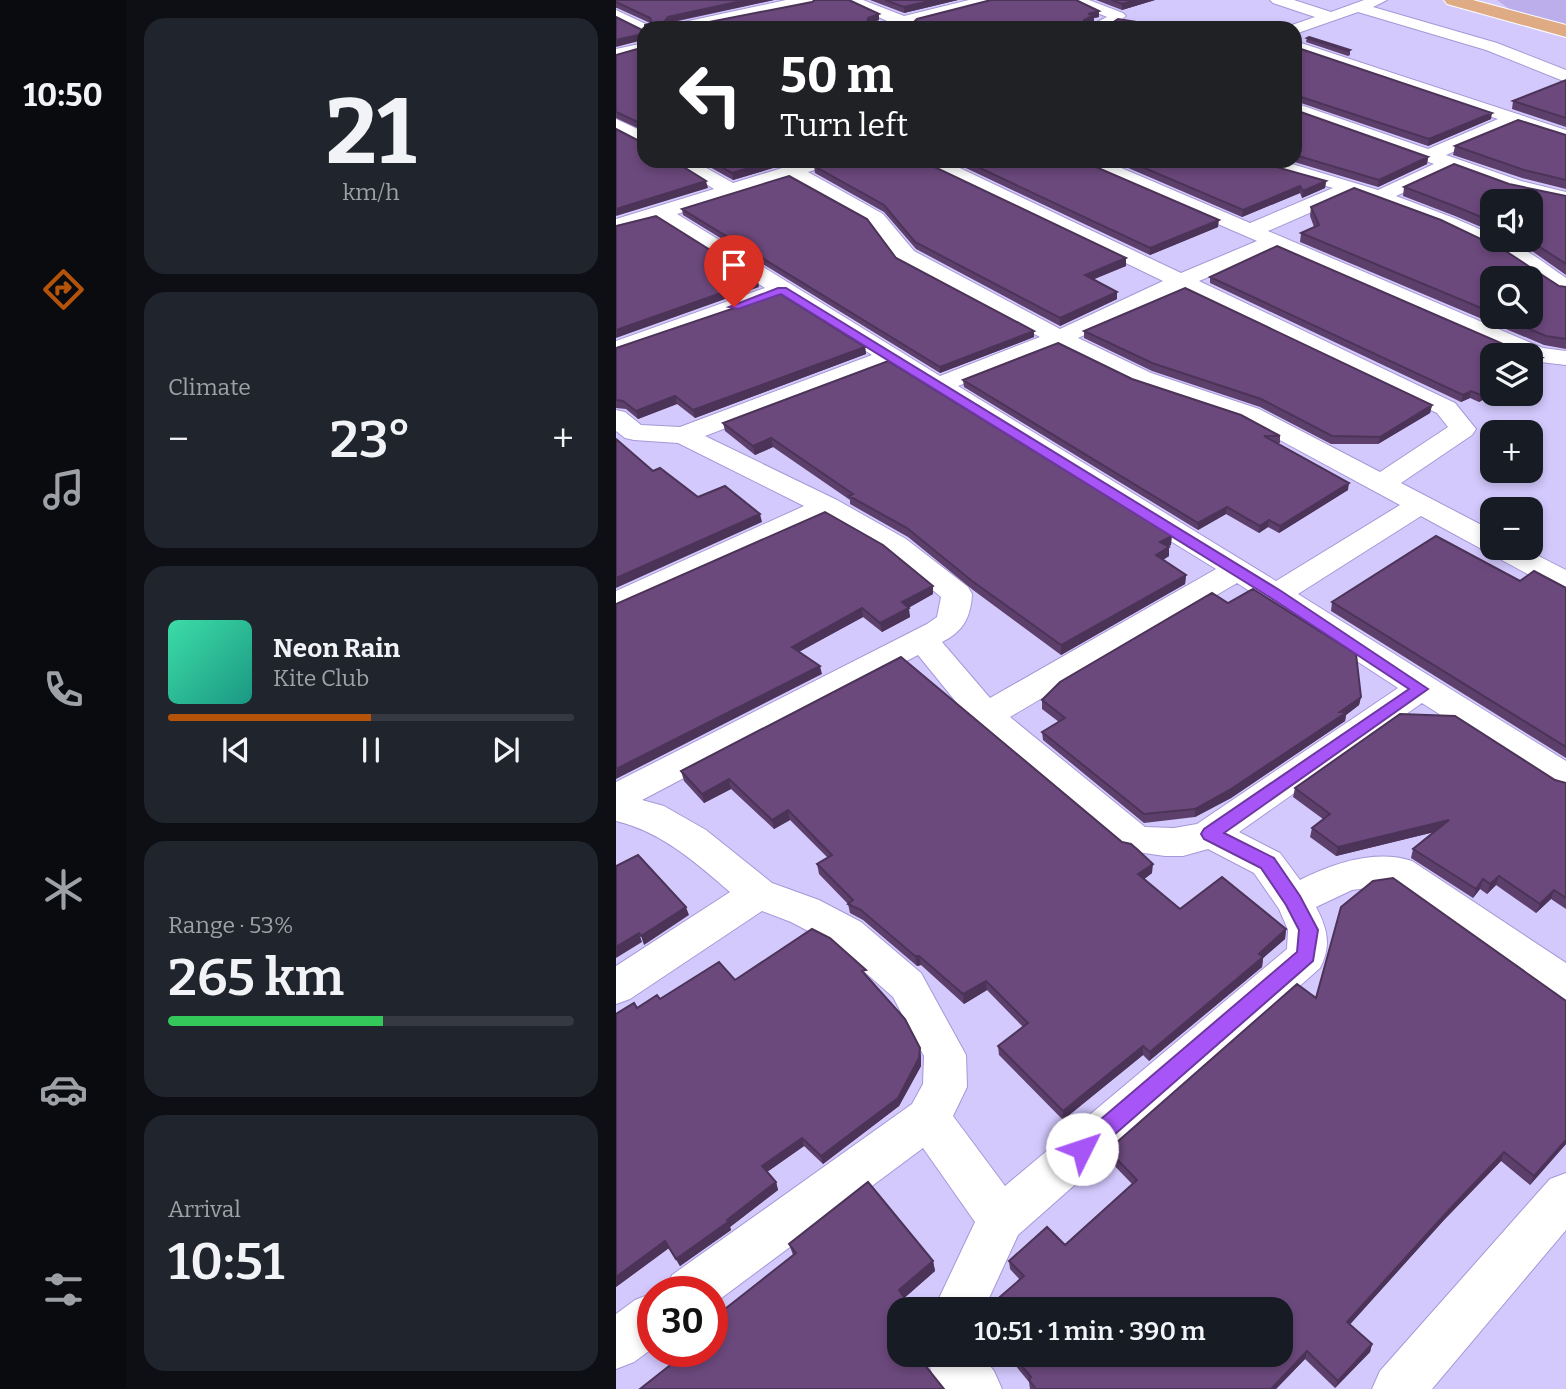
<!DOCTYPE html>
<html lang="en">
<head>
<meta charset="utf-8">
<style>
	body { margin:0; font-family:Bitter,serif; background:#20242c; color:#f1f3f6; height:100vh; display:flex; flex-direction:column; font-size:26px; white-space:nowrap }
	* { box-sizing:border-box; margin:0 }
	p { font-size:23px; color:#9ea1a6 }
	.icon { flex:none; width:38px; height:38px; fill:none; stroke:currentColor; stroke-width:2; stroke-linecap:round; stroke-linejoin:round }
	.map { position:relative; flex:1; overflow:hidden }
	.drawer { display:flex; flex-direction:column; gap:18px; padding:18px; background:#0d0f14; width:490px }
	.drawer>* { flex:none }
	.banner { position:absolute; left:21px; top:21px; width:665px; height:147px; border-radius:21px; box-shadow:0 4px 10px #0003; background:#202124; color:#fff; overflow:hidden }
	.fabs { position:absolute; left:864px; top:189px; display:grid; gap:14px }
	.fabs a { display:grid; place-items:center; width:63px; height:63px; border-radius:14px; background:#171b24; box-shadow:0 4px 10px #0003; font-size:35px }
	.speed { position:absolute; left:21px; top:1276px; display:flex; gap:14px; font-size:35px; font-weight:700; text-align:center }
	.speed>* { display:grid; place-content:center; width:91px; height:91px; border-radius:50%; background:#171b24; box-shadow:0 4px 10px #0003; line-height:1 }
	.speed .limit { border:10px solid #d22; background:#fff; color:#111 }
	.pin { position:absolute; display:grid; place-items:center; width:60px; height:60px; color:#fff; margin:-72px -30px; border-radius:50% 50% 50% 0; rotate:-45deg; box-shadow:0 0 7px #0007 }
	.pin .icon { rotate:45deg }
	.me { position:absolute; width:77px; margin:-38px; rotate:49deg; stroke-linejoin:round; filter:drop-shadow(0 0 5px #0008) }
	.turn { display:flex; align-items:center; gap:24px; height:147px; padding:0 28px; font-size:32px }
	.turn .icon { width:91px; height:91px; stroke-width:2.5 }
	.turn b { display:block; font-size:49px; line-height:60px }
	.big { font-size:52px; font-weight:600; line-height:1.1 }
	.drawer .widget { flex:1; display:flex; flex-direction:column; justify-content:center; gap:10px; min-width:0; padding:0 24px; border-radius:21px; background:#20242c }
	.drawer .dial { align-items:center; gap:0 }
	.dial b { font-size:91px; line-height:1 }
	.song { display:flex; align-items:center; gap:21px }
	.cover { width:84px; height:84px; border-radius:10px; background:linear-gradient(135deg,hsl(160 70% 55%),hsl(170 70% 35%)) }
	.played { height:7px; border-radius:4px; background:linear-gradient(90deg,#b45309 50%,#363941 50%) }
	.keys { display:flex; justify-content:space-around; direction:ltr }
	.heat { display:flex; justify-content:space-between; align-items:center; font-size:38px; direction:ltr }
	.charge { height:10px; border-radius:5px; background:linear-gradient(90deg,#34c759 53%,#363941 0) }
	.trip { position:absolute; left:271px; top:1297px; width:406px; height:70px; border-radius:21px; background:#171b24; box-shadow:0 4px 10px #0003; font-weight:600; line-height:70px; text-align:center }
	main { display:flex; flex:1; min-height:0 }
	.dock { display:flex; flex-direction:column; width:126px; justify-content:space-around; align-items:center; background:#090b0e; color:#9ea1a6 }
	.dock .icon { width:49px; height:49px }
	.dock .selected { color:#b45309 }
	.dock b { font-size:32px; color:#f1f3f6 }
	.map>svg:first-child { display:block }
	.green { fill:#bbaeeb }
	.lines { fill:none; stroke-linecap:round; stroke-linejoin:round }
	.minor-casing { stroke:#a698d7; stroke-width:2 }
	.major-casing { stroke:#fff; stroke-width:2 }
	.minor { fill:#fff; fill-rule:evenodd }
	.major { fill:#dfab85; fill-rule:evenodd }
	.wall { fill:#5d3f6c; fill-rule:evenodd }
	.shaded-wall { fill:#4c3358 }
	.building { fill:#6c497d; stroke:#4c3358; stroke-width:2 }
	.route { fill:#a855f7; stroke:#6d37a1; stroke-width:2 }
</style>
</head>
<body>
<main>
<nav class="dock">
<b>10:50</b>
<svg class="icon selected" aria-label="directions" viewBox="0 0 24 24"><path d="M12 3l9 9-9 9-9-9zM9 14v-3h6M13 9l2 2-2 2"/></svg>
<svg class="icon" aria-label="music" viewBox="0 0 24 24"><path d="M9 18V5l10-2v13"/><circle cx="6" cy="18" r="3"/><circle cx="16" cy="16" r="3"/></svg>
<svg class="icon" aria-label="phone" viewBox="0 0 24 24"><path d="M5 4h4l2 5-3 2q2 4 5 5l2-3 5 2v4C11 20 4 13 5 4z"/></svg>
<svg class="icon" aria-label="climate" viewBox="0 0 24 24"><path d="M12 3v18M4 7l16 10M4 17L20 7"/></svg>
<svg class="icon" aria-label="car" viewBox="0 0 24 24"><path d="M5 17H2v-5l4-1 3-4h7l3 4 3 1v5h-3M9 17h6M6 11h13"/><circle cx="7" cy="17" r="2"/><circle cx="17" cy="17" r="2"/></svg>
<svg class="icon" aria-label="filters" viewBox="0 0 24 24"><path d="M4 7h16M4 17h16"/><circle cx="9" cy="7" r="2"/><circle cx="15" cy="17" r="2"/></svg>
</nav>
<section class="drawer">
<div class="widget dial"><b>21</b><p>km/h</p></div>
<div class="widget"><p>Climate</p>
<div class="heat"><a>−</a><b class="big">23°</b><a>+</a></div>
</div>
<div class="widget">
<div class="song"><i class="cover"></i><div><b>Neon Rain</b><p>Kite Club</p></div></div>
<div class="played"></div>
<div class="keys"><svg class="icon" aria-label="previous" viewBox="0 0 24 24"><path d="M18 5L8 12l10 7zM5 5v14"/></svg><svg class="icon" aria-label="pause" viewBox="0 0 24 24"><path d="M8 5v14M16 5v14"/></svg><svg class="icon" aria-label="next" viewBox="0 0 24 24"><path d="M6 5l10 7-10 7zM19 5v14"/></svg></div>
</div>
<div class="widget"><p>Range · 53%</p><b class="big">265 km</b><div class="charge"></div></div>
<div class="widget"><p>Arrival</p><b class="big">10:51</b></div>
</section>
<div class="map">
<svg width="950" height="1389" viewBox="0 0 950 1389">
	<rect width="100%" height="100%" fill="#d3c9fd"/>
	<!-- green -->
	<path class="green" d="M881 0H950V27L900 14Z"/>
	<g class="lines">
		<!-- minor casing -->
		<g class="minor-casing">
			<path id="minor" d="M170 0H204L196 5 79 28H52L54 25Z
				M226 0H247L288 16 353 0H379L376 3 300 23 296 28H253L255 25 271 21Z
				M451 0H473L507 13 510 16 493 28H469L491 17Z
				M654 0H678L715 12 748 0H771L757 7 881 43 950 70V82L870 50 742 12 679 34V28H672L673 26 699 17 657 3Z
				M0 10 34 26 35 28H28V34L0 21Z
				M679 41 950 130V142L900 125 830 155 905 181 950 192V204L892 190 836 170 780 196 838 218 877 235V240C902 240 929 264 950 278V295L942 293 887 257 824 226 737 194 652 231 927 348 950 351V365L915 361V355H902L659 249 583 281 839 403 860 429 856 435 785 483 877 531V548H907L950 570V591L939 589 805 516 682 594 950 761V791L937 787 806 703 623 832 664 853 684 880C718 863 759 849 796 861L950 963V1002L936 997 775 885 736 890 700 907C711 928 716 945 704 968L402 1235 368 1309H318L359 1222 307 1148 96 1305V1292H49L56 1275 296 1104 307 1084 308 1056 277 997 217 944 175 922 146 911 14 999 0 1004V966L114 892C79 862 46 832 0 821V782L311 624 321 617 325 597 270 551 210 517 0 613V591L188 506 62 443 18 440 9 438 0 431V410L9 412 25 425 64 427 256 355 165 298 0 356V341L149 288 42 220 0 232V219L98 189 54 161H78L117 183 189 161H219L216 165 192 172 267 214 298 251 444 329 547 281 307 165 304 161H329L565 273 641 241 466 165 463 161H489L634 223 717 188 638 165 635 161H666L762 190 818 164 679 114V103L812 149 882 119 679 51ZM174 178 253 222 282 261 424 337 324 376 61 214ZM565 290 821 413 832 427 764 472 643 409 535 373 462 338ZM442 347 517 383 625 419 784 505 660 581 342 386ZM273 366 311 391 600 569 374 698 326 642C347 632 355 617 356 594L352 587 290 539 221 500 89 436ZM621 583 782 688 581 824 558 828 529 827 394 717ZM302 655 358 724 507 850 549 856H567L592 849 638 873 663 909 672 930 671 949 389 1186 337 1116 351 1087 350 1055 305 973 245 922 203 900 156 883 90 830 48 806 26 800Z
				M28 43V53L0 59V49Z
				M0 119 28 132V146L0 132Z
				M950 1173V1230L816 1389H756L764 1371 934 1179Z
				M37 1293V1348L18 1362 0 1369V1314L19 1300Z
				M312 1354H364L378 1371 386 1389H327C318 1379 312 1368 312 1354Z"/>
		</g>
		<!-- major casing -->
		<g class="major-casing">
			<path id="major" d="M828 0H857L950 25V37L831 4Z"/>
		</g>
		<!-- minor -->
		<use href="#minor" class="minor"/>
		<!-- major -->
		<use href="#major" class="major"/>
	</g>
	<!-- wall -->
	<path class="wall" d="M0 0H158L53 23 78 25 263 20 253 24 295 25 483 11V17L478 18V21L470 25 29 28 34 23 1 8H0Z
		M254 0H342L288 13Z
		M480 0H539L506 10Z
		M691 38 734 50V55L732 56 690 42Z
		M28 47V131L0 118V55Z
		M679 47 875 119 812 146 679 101Z
		M950 80V127L896 109 897 101Z
		M679 110 812 157 811 164 762 187 675 161H679Z
		M950 135V189L906 178 837 155 839 146Z
		M83 161H180L117 180Z
		M335 161H466L602 227 534 255Z
		M496 161H639L710 181 709 188 686 198 684 193 626 217Z
		M198 166 510 258V266L477 279 501 299 444 326 300 249 268 212 199 173Z
		M893 184 950 196V275L916 251 897 241 889 240H915L877 201V232L839 216 787 196 788 187Z
		M695 207 943 286 950 287V349L928 345 684 242 685 233 698 227 694 216ZM877 278 915 317H877Z
		M66 209 280 258 418 331V337L324 373 67 215Z
		M661 246 903 351H914L916 357 926 358 925 365 915 370V355H877V394L863 402 854 398 845 402 594 283V277Z
		M468 331 816 405 814 413 762 444H715L644 407 536 371 468 338Z
		M249 347 250 354 79 418 61 404 22 419 10 409 0 408V348Z
		M516 379 664 436V443H661L732 490 663 533 652 527 643 533 610 514 582 530 348 387 347 380Z
		M107 423 555 545 552 546 553 547V556L547 560 570 575 569 584 445 655 357 590 292 537 234 504V500L157 447 139 455 109 431Z
		M904 581 950 588V758L715 611 716 602Z
		M317 586V594L292 608 294 617 266 632 247 617 183 652 206 674 0 604Z
		M285 657 536 873 528 879 564 909 670 929 669 939 647 958 646 967 533 1061 527 1055 447 1120 383 1055 382 1046 407 1027 371 990 348 1004 305 965 301 966 247 920 234 913 232 904 203 874 201 864 212 858 174 820 158 829 115 789 88 803 68 781 65 771Z
		M745 697 743 705 730 715 729 721 615 798 579 817 528 823 427 740 426 732 443 722 426 709V700Z
		M939 780 950 783V909L935 899 920 913 880 885 871 894 864 889 857 898 795 858 797 849 818 832 720 856 694 837 696 828 707 819 677 797 679 788Z
		M251 977 305 1056V1066L283 1106 207 1164 188 1146 151 1172 160 1182 162 1190 114 1227 115 1230 64 1266 53 1248 0 1287V1014L21 1008 44 999 119 980Z
		M700 998 950 1001V1144L914 1185 885 1161 828 1220 734 1324 756 1344 754 1352 719 1388 689 1359 660 1389H414L413 1382 390 1354H665L404 1280 394 1269 393 1261 449 1245 517 1185 492 1159V1150Z
		M173 1244 317 1261 319 1271 288 1298 284 1354H303L302 1357 66 1356 63 1351H96L177 1255Z"/>
	<!-- shaded-wall -->
	<path class="shaded-wall" d="M130 0H158L53 22H48L52 17Z
		M318 0H342L288 13V7Z
		M520 0H539L506 10V4Z
		M483 11V17L478 18V21L468 26V20L472 14Z
		M263 14V20L251 24 252 18Z
		M26 34 27 40 0 47V40Z
		M876 113 875 119 812 146 813 139Z
		M812 157 811 164 762 187 763 180Z
		M157 161H180L117 180 116 173Z
		M90 181 92 188 0 216V209Z
		M710 181 709 188 686 198 687 191Z
		M684 186V193L626 217 627 210Z
		M603 220 602 227 534 255V248Z
		M510 258V266L469 283V275Z
		M142 280 143 287 0 338V330Z
		M501 292V299L444 326V318Z
		M418 331V337L324 373V367Z
		M249 347 250 354 79 418 77 410Z
		M926 358 925 365 915 370V365Z
		M877 388V394L863 402 865 395Z
		M855 391 854 398 845 402 847 395Z
		M59 396 61 404 22 419 20 411Z
		M816 405 814 413 762 444 764 437Z
		M155 438 157 447 139 455 137 446Z
		M733 483 732 490 663 533 664 526Z
		M611 507 610 514 582 530V523Z
		M144 514 146 522 0 588V578Z
		M653 520 652 527 643 533 644 526Z
		M556 536 555 545 544 551V542Z
		M553 547V556L539 564 540 555Z
		M570 575 569 584 445 655V645Z
		M317 586V594L287 611 286 602Z
		M246 608 247 617 177 655 176 647Z
		M293 608 294 617 266 632 264 623Z
		M204 666 206 674 0 779V769Z
		M745 697 743 705 730 715 729 721 615 798 579 817V809Z
		M113 779 115 789 88 803 86 794Z
		M172 810 174 820 158 829 156 820Z
		M833 820 831 829 720 856 722 847Z
		M537 864 536 873 522 884V874Z
		M883 876 880 885 871 894 874 884Z
		M867 879 864 889 857 898 860 889Z
		M938 890 935 899 920 913 924 904Z
		M70 907 73 915 28 945 25 936Z
		M670 929 669 939 647 958 646 967 533 1061 534 1052Z
		M23 933 26 942 0 958V947Z
		M299 956H303L305 965 301 966Z
		M370 981 371 990 348 1004 347 994Z
		M527 1046V1055L447 1120V1111Z
		M304 1048 305 1056V1066L283 1106 207 1164 205 1156Z
		M186 1138 188 1146 148 1174 146 1166Z
		M950 1140V1144L914 1185 918 1176Z
		M888 1152 885 1161 828 1220 729 1330 731 1322 831 1212Z
		M160 1182 162 1190 114 1227 115 1230 64 1266 60 1259Z
		M49 1241 53 1248 0 1287V1277Z
		M317 1261 319 1271 285 1301 283 1290Z
		M756 1344 754 1352 719 1388 722 1381Z
		M691 1351 689 1359 660 1389H655Z"/>
	<!-- building -->
	<path class="building" d="M0 0H130L52 17 48 22 78 25 196 2 199 0H233L263 14 252 18 251 24 295 25 301 19 375 0H460L483 11 472 14 478 15 468 20 469 25H493L502 19 559 28H29V25L36 23 34 18 0 2Z
		M269 0H318L288 7Z
		M495 0H520L506 4Z
		M0 17 26 30H28V36L26 34 0 40Z
		M693 37 734 50 732 51 691 38Z
		M28 47V125L0 112V55Z
		M679 47 876 113 813 139 679 95Z
		M950 80V118L897 101Z
		M679 110 812 157 763 180 679 155Z
		M902 120 950 135V180L908 170 839 146Z
		M0 129 25 142 28 140V161H58L90 181 0 209Z
		M94 161H157L116 173Z
		M215 161H306L510 258 469 275 501 292 444 318 299 242 268 205 198 166Z
		M349 161H466L603 220 534 248Z
		M512 161H639L710 181 687 191 684 186 627 210Z
		M838 164 893 184 950 196V264L913 240H915V201H877V222L841 207 788 187Z
		M173 176 251 219 280 258 418 331 324 367 66 209Z
		M738 188 825 220 888 250 943 286 950 287V339L930 336 885 317H915V278H877V313L685 233 703 225 695 207Z
		M40 216 142 280 0 330V226Z
		M661 246 903 351H914L916 357 926 358 915 365V355H877V388L865 395 855 391 847 395 594 277Z
		M569 288 816 405 764 437 716 436 645 399 536 363 468 331Z
		M163 293 249 347 77 410 59 396 20 411 7 401 0 400V348Z
		M442 343 516 379 625 415 664 436H648L733 483 664 526 653 520 644 526 611 507 582 523 347 380Z
		M272 361 556 536 544 542 553 547 540 555 570 575 445 645 356 581 291 528 233 496 237 494 155 438 137 446 107 423Z
		M0 439 37 471 44 468 82 497 109 486 144 514 0 578Z
		M209 512 267 545 317 586 286 602 293 608 264 623 246 608 176 647 204 666 0 769V604Z
		M820 536 904 581 918 571 950 588V747L716 602Z
		M637 589 740 654 745 697 724 712H731L615 789 579 809 528 814 426 732 449 718 426 700 444 682 596 593 612 603Z
		M285 657 506 842 515 844 522 850 537 864 522 874 564 909 606 877 670 929 643 954 647 957 534 1052 527 1046 447 1111 382 1046 412 1023 370 981 347 994 303 956H299L245 910 232 904 237 900 201 864 216 855 172 810 156 820 113 779 86 794 65 771Z
		M784 714 839 716 939 780 950 783V898L938 890 924 904 883 876 874 884 867 879 860 889 797 849 833 820 722 847 696 828 714 814 679 788Z
		M22 855 70 907 25 936 23 933 0 947V866Z
		M777 878 950 1001V1140L918 1176 888 1152 831 1212 731 1322 756 1344 722 1381 691 1351 655 1389H420L413 1380 415 1377 396 1354H665V1309H370L408 1276 393 1261 431 1227 449 1245 521 1180 492 1150 681 984 700 998 725 907 757 881Z
		M196 929 214 938 250 970 246 971 289 1019 304 1048 303 1058 282 1098 205 1156 186 1138 146 1166 160 1182 111 1220 112 1222 60 1259 49 1241 0 1277V1014L18 1003 21 1008 41 995 44 999 103 962 119 980Z
		M252 1182 317 1261 283 1290 296 1309H284V1354H300L328 1389H24L67 1355 65 1351H96V1310L100 1316 180 1253 173 1244Z"/>
	<!-- route -->
	<path class="route" d="M162 288H170L665 591 812 689 608 833 658 858 684 896 702 930 697 961 474 1156 466 1159 458 1156 455 1149 458 1142 681 952 683 930 670 905 645 868 588 839 585 834 588 829 793 689 655 598 165 294 122 309 113 307Z"/>
</svg>
<div class="fabs">
<a><svg class="icon" aria-label="sound" viewBox="0 0 24 24"><path d="M4 9h4l5-4v14l-5-4H4zM17 9q2 3 0 6"/></svg></a>
<a><svg class="icon" aria-label="search" viewBox="0 0 24 24"><circle cx="10" cy="10" r="6"/><path d="M15 15l6 6"/></svg></a>
<a><svg class="icon" aria-label="layers" viewBox="0 0 24 24"><path d="M12 4l9 5-9 5-9-5zM3 14l9 5 9-5"/></svg></a>
<a>+</a>
<a>−</a>
</div>
<div class="speed"><div class="limit">30</div></div>
<div class="pin" style="left:118px;top:307px;background:#d93025"><svg class="icon" aria-label="arrive" viewBox="0 0 24 24"><path d="M6 21V4h12l-3 4 3 4H6"/></svg></div>
<svg class="me" style="left:466px;top:1149px" viewBox="-20 -20 40 40"><circle r="19" fill="#fff"/><path d="M0-13L10 11 0 6-10 11z" fill="#a855f7"/></svg>
<div class="trip">10:51 · 1 min · 390 m</div>
<div class="banner">
<div class="turn"><svg class="icon" aria-label="left" viewBox="0 0 24 24"><path d="M17 20v-9H6M10 6l-5 5 5 5"/></svg><div><b>50 m</b>Turn left</div></div>
</div>
</div>
</main>
</body>
</html>
